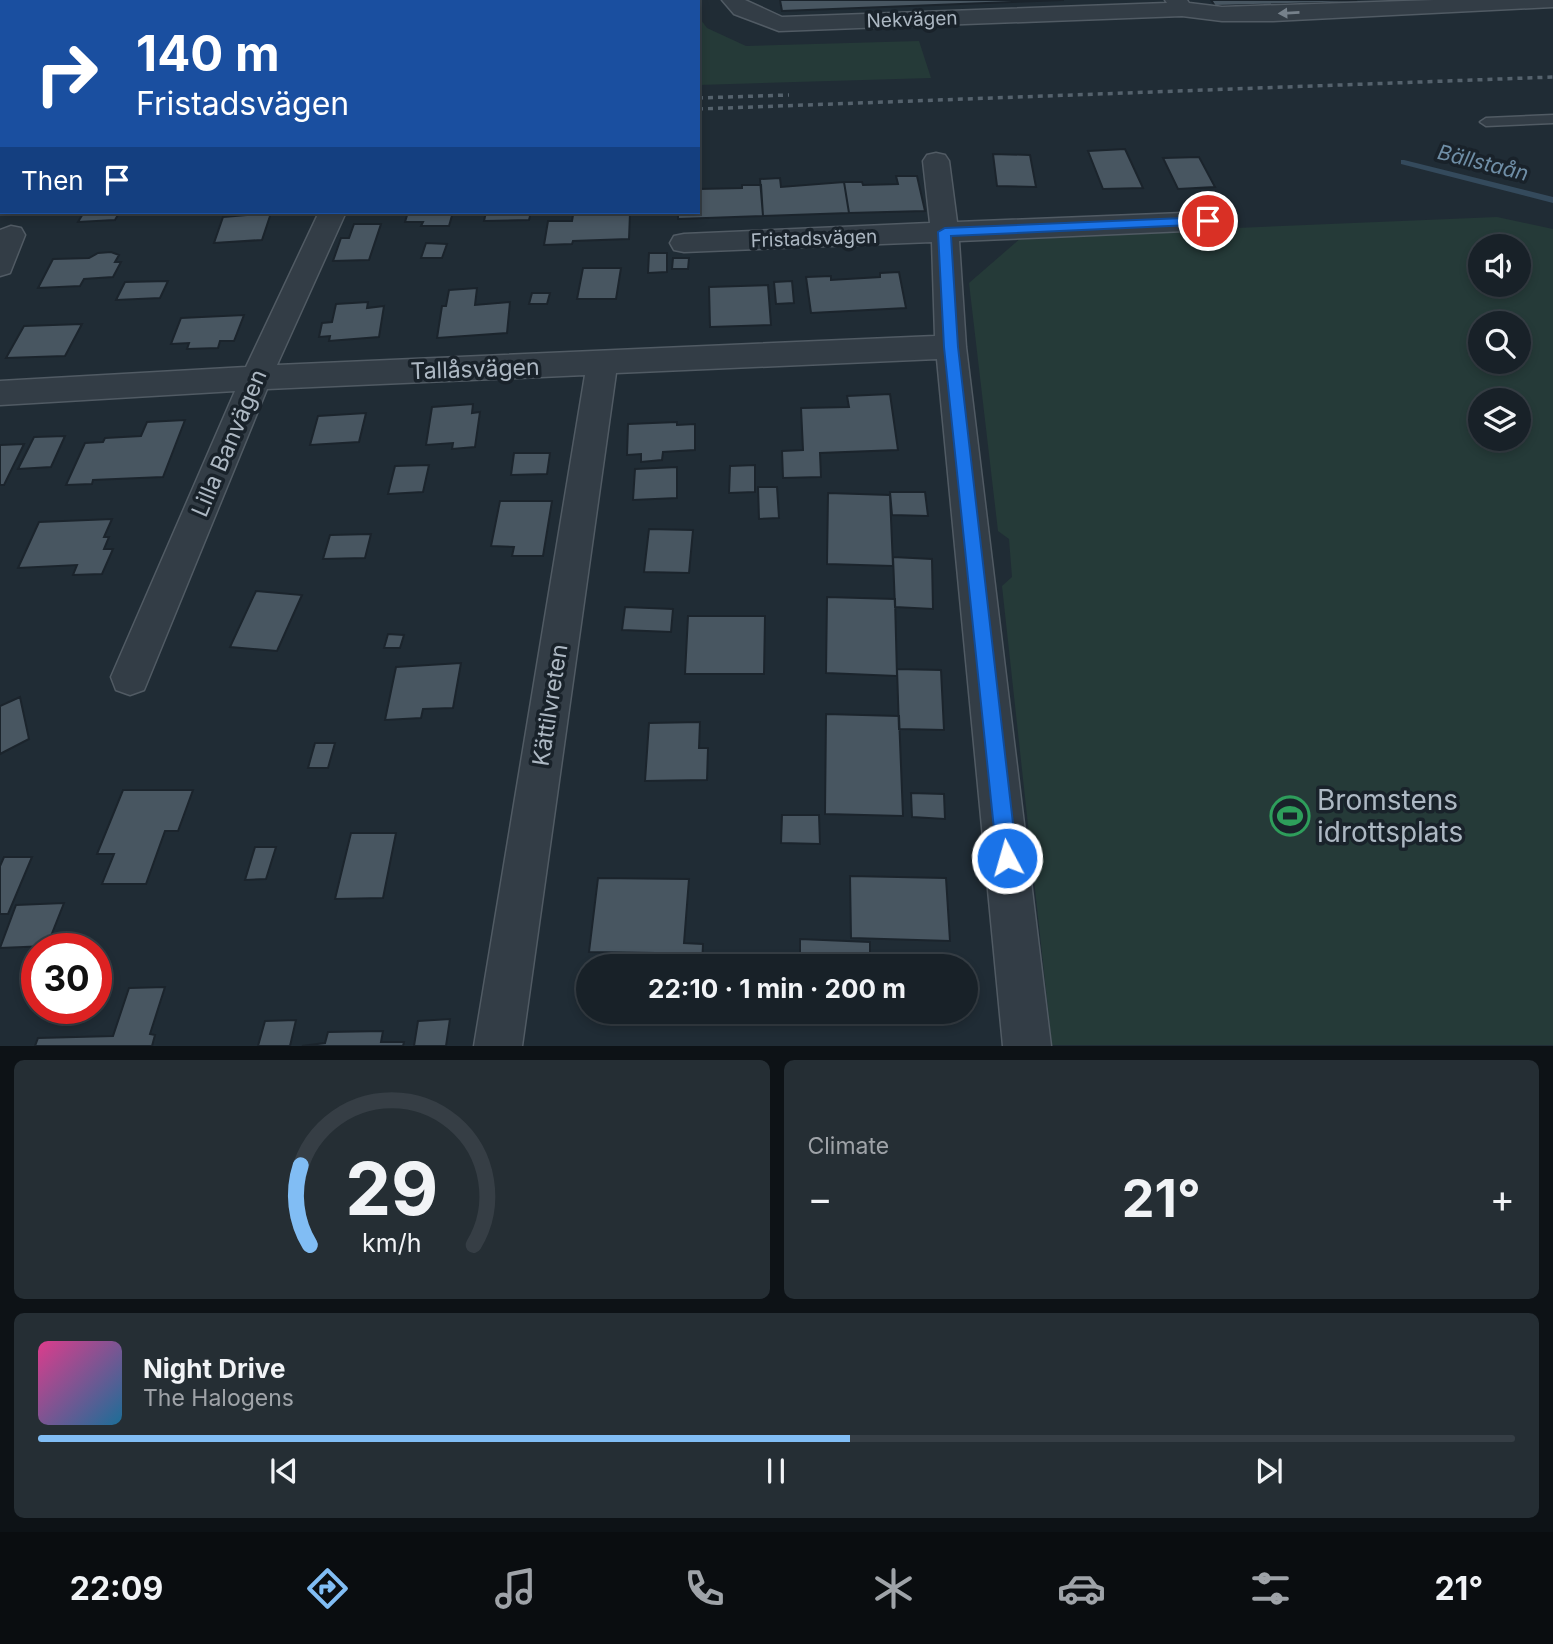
<!DOCTYPE html>
<html lang="en">
<head>
<meta charset="utf-8">
<style>
	body { margin:0; font-family:Inter,sans-serif; background:#252e34; color:#f1f3f6; height:100vh; display:flex; flex-direction:column; font-size:26px; white-space:nowrap }
	* { box-sizing:border-box; margin:0 }
	p { font-size:23px; color:#9fa3a8 }
	.icon { flex:none; width:38px; height:38px; fill:none; stroke:currentColor; stroke-width:2; stroke-linecap:round; stroke-linejoin:round }
	.map { position:relative; height:1046px; overflow:hidden }
	.panel { display:flex; flex-direction:column; gap:14px; padding:14px; background:#0d1216; flex:1 }
	.panel>* { flex:none }
	.top-card { position:absolute; left:0px; top:0px; width:700px; height:214px; box-shadow:0 4px 10px #0003,0 0 0 2px #363e45; background:#1a4fa0; color:#fff; overflow:hidden }
	.tools { position:absolute; left:1468px; top:234px; display:grid; gap:14px }
	.tools a { display:grid; place-items:center; width:63px; height:63px; border-radius:50%; background:#182128; box-shadow:0 4px 10px #0003,0 0 0 2px #363e45; font-size:35px }
	.speed { position:absolute; left:21px; top:933px; display:flex; gap:14px; font-size:35px; font-weight:700; text-align:center }
	.speed>* { display:grid; place-content:center; width:91px; height:91px; border-radius:50%; background:#182128; box-shadow:0 4px 10px #0003,0 0 0 2px #363e45; line-height:1 }
	.speed .limit { border:10px solid #d22; background:#fff; color:#111 }
	.pin { position:absolute; display:grid; place-items:center; width:60px; height:60px; color:#fff; margin:-30px; border:4px solid #fff; border-radius:50%; box-shadow:0 2px 7px #0007 }
	.me { position:absolute; width:77px; margin:-38px; rotate:354deg; stroke-linejoin:round; filter:drop-shadow(0 0 5px #0008) }
	.turn { display:flex; align-items:center; gap:24px; height:147px; padding:0 21px; font-size:32px }
	.turn .icon { width:91px; height:91px; stroke-width:2.5 }
	.turn b { display:block; font-size:49px; line-height:60px }
	.then { display:flex; align-items:center; height:66px; padding:0 21px; background:#0003; gap:14px; font-size:26px }
	.big { font-size:52px; font-weight:700; line-height:1.1 }
	.panel .card { flex:1; display:flex; flex-direction:column; justify-content:center; gap:10px; min-width:0; padding:0 24px; border-radius:10px; background:#252e34 }
	.panel .dial { align-items:center; gap:0 }
	.dial svg { height:182px; overflow:visible; fill:none; stroke:#363e45; stroke-width:7; stroke-linecap:round; text-anchor:middle }
	.dial text { fill:#f1f3f6; stroke:none }
	.song { display:flex; align-items:center; gap:21px }
	.cover { width:84px; height:84px; border-radius:10px; background:linear-gradient(135deg,hsl(330 70% 55%),hsl(200 70% 35%)) }
	.played { height:7px; border-radius:4px; background:linear-gradient(90deg,#81bdf4 55%,#363e45 55%) }
	.keys { display:flex; justify-content:space-around; direction:ltr }
	.heat { display:flex; justify-content:space-between; align-items:center; font-size:38px; direction:ltr }
	.panel .tiles { flex:1; display:grid; gap:14px; grid-template-columns:1fr 1fr }
	.card:last-child { grid-column:span 2 }
	.trip { position:absolute; left:576px; top:954px; width:402px; height:70px; border-radius:35px; background:#182128; box-shadow:0 4px 10px #0003,0 0 0 2px #363e45; font-weight:700; line-height:70px; text-align:center }
	.menu { display:flex; height:112px; justify-content:space-around; align-items:center; background:#0a0d10; color:#9fa3a8 }
	.menu .icon { width:49px; height:49px }
	.menu .selected { color:#81bdf4 }
	.menu b { font-size:32px; color:#f1f3f6 }
	.map>svg:first-child { display:block }
	.green { fill:#253a38; fill-rule:evenodd }
	.lines { fill:none; stroke-linecap:round; stroke-linejoin:round }
	.stream { fill:#344a5c; fill-rule:evenodd }
	.building { fill:#485661; stroke:#1b242c; stroke-width:2 }
	.lane-casing { stroke:#515b64; stroke-width:3 }
	.street-casing { stroke:#515b64; stroke-width:3 }
	.lane { fill:#333d46; fill-rule:evenodd }
	.street { fill:#333d46; fill-rule:evenodd }
	.rail { stroke:#55626d; stroke-width:3.5; stroke-dasharray:5 5; stroke-linecap:butt }
	.oneway { fill:#76818b }
	.route { fill:#1a73e8; stroke:#114b97; stroke-width:2 }
	.labels { text-anchor:middle; stroke-width:7; stroke-linejoin:round; paint-order:stroke }
	.far-street-label { font-size:19px; fill:#adb8c3; stroke:#19222a }
	.far-water-label { font-size:21px; font-style:italic; fill:#6f8ea6; stroke:#19222a }
	.street-label { font-size:23px; fill:#adb8c3; stroke:#19222a }
	.near-poi-label { font-size:28px; fill:#adb8c3; stroke:#19222a; text-anchor:start }
</style>
</head>
<body>
<div class="map">
<svg width="1553" height="1046" viewBox="0 0 1553 1046">
	<rect width="100%" height="100%" fill="#202c35"/>
	<!-- green -->
	<path class="green" d="M698 16 707 28 746 46 919 41 931 78 698 85Z
		M1497 217 1553 229V1045H1052L1002 586 1012 577 1009 539 998 531 969 283 1022 237ZM1480 247H1519V285H1480ZM1480 324H1519V362H1480ZM1480 401H1519V439H1480Z"/>
	<g class="lines">
		<!-- stream -->
		<path class="stream" d="M14 0H33L31 2H14Z
			M1401 160H1404L1553 197V203L1401 164Z"/>
	</g>
	<!-- building -->
	<path class="building" d="M780 0H1064L782 11Z
		M1211 0H1355L1357 2 1215 6Z
		M1125 149 1143 188 1103 189 1088 151Z
		M993 154 1030 155 1036 187 997 186Z
		M1199 157 1215 187 1178 189 1163 158Z
		M896 176H917L925 211 849 213 844 182H862L863 185 898 184Z
		M780 178 781 187 844 182 849 213 763 216 760 179Z
		M742 185H761L763 216 678 219V212H698V189L742 188Z
		M84 212H146L119 213 115 220 78 222Z
		M401 212H453L449 226H421L423 222H405L408 212Z
		M486 212H531L529 220 484 221Z
		M271 213 262 240 214 243 223 217Z
		M630 213 629 239 573 241 572 244 544 245 548 221H572L573 215Z
		M354 224H381L369 260 333 261 341 238H349Z
		M426 243 447 244 442 258H421Z
		M111 252 119 255 115 262H121L113 277 84 279 80 286 38 288 53 259 89 258 98 253Z
		M649 253H667V272L648 273Z
		M673 258H689L688 269H672Z
		M583 268H621L616 299H577Z
		M899 272 906 308 811 313 806 277 831 276V280L880 277V273Z
		M168 281 160 298 116 300 125 282Z
		M792 281 794 303 776 304 774 282Z
		M768 285 771 325 710 327 709 287Z
		M477 288 475 305 510 302 507 333 437 338 442 306H446L449 290Z
		M532 293H550L547 304H529Z
		M368 302 367 308 384 306 379 337 329 341 330 336 319 337 322 323 332 322 336 304Z
		M244 315 234 341H220L218 348 187 349 189 343 171 344 181 318Z
		M82 324 65 356 6 358 24 326Z
		M890 394 898 450 820 453 821 477 783 478 782 451 803 450 801 408 849 407 847 396Z
		M473 404 472 413 480 412 475 447 452 449 453 443 426 445 432 407Z
		M366 413 359 442 310 445 318 416Z
		M185 420 163 477 93 480 92 484 66 485 85 443 103 442 105 438 141 436 147 422Z
		M677 422V425L695 424V450L663 452 662 460 641 462V454L627 455 628 424Z
		M65 436 51 467 18 469 34 437Z
		M24 444 4 485H0V445Z
		M514 453H550L547 474 511 475Z
		M429 465 423 492 388 494 395 466Z
		M755 465V492L729 493 730 466Z
		M677 467V498L633 500 635 469Z
		M758 487H777L779 518 759 519Z
		M890 492H925L928 516 892 515Z
		M828 493 890 495 893 566 827 564Z
		M500 501H552L543 556H512L514 547 491 546Z
		M112 519 104 537H109L104 549H113L102 574 73 575 77 565 18 568 39 522Z
		M649 529 693 530 689 573 644 572Z
		M371 534 365 558 323 559 330 535Z
		M893 557 932 559 933 609 895 607Z
		M256 591 302 595 277 651 230 647Z
		M827 597 895 599 897 676 826 673Z
		M625 607 673 609 671 632 622 630Z
		M688 616H765L764 674H685Z
		M388 634 404 635 400 648H384Z
		M461 663 453 708 423 709 421 718 385 720 396 667Z
		M897 669 941 670 944 730 899 729Z
		M20 697 29 739 0 754V706Z
		M826 714 899 716 903 816 825 814Z
		M700 722 699 748H708L707 780 645 781 649 723Z
		M315 743H335L328 768H308Z
		M123 790H193L178 831H165L146 884H102L114 854H97Z
		M911 793 944 794 945 819 912 817Z
		M782 815H819L820 844 781 843Z
		M351 833H396L383 898 335 899Z
		M255 847H276L266 879 245 880Z
		M4 857H32L8 914H0V866Z
		M850 876 946 878 950 941 851 938Z
		M598 878 689 879 684 943 703 944 702 966H654L655 953 589 952Z
		M64 903 47 946 0 948 16 905Z
		M800 939 870 942V966H800Z
		M165 987 150 1034 155 1035 152 1046H35L38 1038 113 1036 129 988Z
		M450 1019 446 1046H414L418 1021Z
		M296 1020 290 1046H258L265 1021Z
		M383 1031 381 1042H404L403 1046H302L325 1043 328 1032Z"/>
	<g class="lines">
		<!-- lane casing -->
		<g class="lane-casing">
			<path id="lane" d="M196 0H206L195 2Z
				M0 26H2V32H0Z
				M1553 115V123L1486 126 1480 122 1486 118Z"/>
		</g>
		<!-- street casing -->
		<g class="street-casing">
			<path id="street" d="M722 0H745L782 17 1167 3 1165 0H1187L1189 3 1222 7 1434 0H1553V7L1273 21H1222L1182 16 779 31 734 14Z
				M936 153 945 155 949 161 957 222 1208 212 1218 215 1222 221 1218 227 1208 230 959 241 966 347 1051 1046H1003L937 359 616 373 522 1046H474L585 375 267 389 144 690 130 695 116 690 111 677 235 391 0 405V381L246 367 319 212H346L277 365 935 336 932 242 684 252 674 250 670 243 674 236 684 234 930 223 923 161 927 155Z
				M11 226 21 228 25 235 10 273 0 276V230Z"/>
		</g>
		<!-- lane -->
		<use href="#lane" class="lane"/>
		<!-- street -->
		<use href="#street" class="street"/>
		<!-- rail -->
		<path class="rail" d="M698 98 789 95
			M698 109 1553 77"/>
	</g>
	<!-- one-way arrows -->
	<defs><path id="oneway-solid" d="M-6-.8H1V-3.2L6.5 0L1 3.2V.8H-6Z" transform="scale(1.75)"/></defs>
	<use class="oneway" href="#oneway-solid" transform="translate(1289 13) rotate(177)"/>
	<!-- route -->
	<path class="route" d="M1208 217 1213 218V224L951 236 958 347 1017 858 1014 865 1007 867 1000 865 997 858 944 347 938 232 945 228Z"/>
	<!-- icons -->
	<defs>
		<g id="stadium-ring" transform="scale(2.0125)"><circle r="9.5" fill="#19222a" stroke="#2e9e5b" stroke-width="1.5"/><path d="M0-5a6.5 5 0 1 0 0 10a6.5 5 0 1 0 0-10ZM-3.5-1.8h7v3.6h-7Z" fill="#2e9e5b"/></g>
	</defs>
	<g fill-rule="evenodd">
		<use href="#stadium-ring" x="1290" y="816"/>
	</g>
	<g class="labels">
		<!-- far-street labels -->
		<g class="far-street-label">
			<text transform="translate(912 19) rotate(-2)" y="7">Nekvägen</text>
			<text transform="translate(814 238) rotate(-2)" y="7">Fristadsvägen</text>
		</g>
		<!-- far-water labels -->
		<g class="far-water-label">
			<text transform="translate(1483 163) rotate(14)" y="7">Bällstaån</text>
		</g>
		<!-- street labels -->
		<g class="street-label">
			<text transform="translate(475 369) rotate(-2)" y="8">Tallåsvägen</text>
			<text transform="translate(229 443) rotate(-67)" y="8">Lilla Banvägen</text>
			<text transform="translate(550 705) rotate(-81)" y="8">Kättilvreten</text>
		</g>
		<!-- near-poi labels -->
		<g class="near-poi-label">
			<text x="1317" y="810">Bromstens<tspan x="1317" dy="32">idrottsplats</tspan></text>
		</g>
	</g>
</svg>
<div class="tools">
<a><svg class="icon" aria-label="sound" viewBox="0 0 24 24"><path d="M4 9h4l5-4v14l-5-4H4zM17 9q2 3 0 6"/></svg></a>
<a><svg class="icon" aria-label="search" viewBox="0 0 24 24"><circle cx="10" cy="10" r="6"/><path d="M15 15l6 6"/></svg></a>
<a><svg class="icon" aria-label="layers" viewBox="0 0 24 24"><path d="M12 4l9 5-9 5-9-5zM3 14l9 5 9-5"/></svg></a>
</div>
<div class="speed"><div class="limit">30</div></div>
<div class="pin" style="left:1208px;top:221px;background:#d93025"><svg class="icon" aria-label="arrive" viewBox="0 0 24 24"><path d="M6 21V4h12l-3 4 3 4H6"/></svg></div>
<svg class="me" style="left:1007px;top:858px" viewBox="-20 -20 40 40"><circle r="17" fill="#1a73e8" stroke="#fff" stroke-width="3"/><path d="M0-11L8 9 0 5-8 9z" fill="#fff"/></svg>
<div class="trip">22:10 · 1 min · 200 m</div>
<div class="top-card">
<div class="turn"><svg class="icon" aria-label="right" viewBox="0 0 24 24"><path d="M7 20v-9h11M14 6l5 5-5 5"/></svg><div><b>140 m</b>Fristadsvägen</div></div>
<div class="then">Then<svg class="icon" aria-label="arrive" viewBox="0 0 24 24"><path d="M6 21V4h12l-3 4 3 4H6"/></svg></div>
</div>
</div>
<section class="panel">
<div class="tiles">
<div class="card dial"><svg viewBox="0 0 100 80">
<path d="M14 69A42 42 0 1 1 86 69"/>
<path d="M14 69A42 42 0 0 1 10 34" stroke="#81bdf4"/>
<text x="50" y="56" font-size="32" font-weight="700">29</text>
<text x="50" y="72" font-size="11">km/h</text>
</svg></div>
<div class="card"><p>Climate</p>
<div class="heat"><a>−</a><b class="big">21°</b><a>+</a></div>
</div>
<div class="card">
<div class="song"><i class="cover"></i><div><b>Night Drive</b><p>The Halogens</p></div></div>
<div class="played"></div>
<div class="keys"><svg class="icon" aria-label="previous" viewBox="0 0 24 24"><path d="M18 5L8 12l10 7zM5 5v14"/></svg><svg class="icon" aria-label="pause" viewBox="0 0 24 24"><path d="M8 5v14M16 5v14"/></svg><svg class="icon" aria-label="next" viewBox="0 0 24 24"><path d="M6 5l10 7-10 7zM19 5v14"/></svg></div>
</div>
</div>
</section>
<nav class="menu">
<b>22:09</b>
<svg class="icon selected" aria-label="directions" viewBox="0 0 24 24"><path d="M12 3l9 9-9 9-9-9zM9 14v-3h6M13 9l2 2-2 2"/></svg>
<svg class="icon" aria-label="music" viewBox="0 0 24 24"><path d="M9 18V5l10-2v13"/><circle cx="6" cy="18" r="3"/><circle cx="16" cy="16" r="3"/></svg>
<svg class="icon" aria-label="phone" viewBox="0 0 24 24"><path d="M5 4h4l2 5-3 2q2 4 5 5l2-3 5 2v4C11 20 4 13 5 4z"/></svg>
<svg class="icon" aria-label="climate" viewBox="0 0 24 24"><path d="M12 3v18M4 7l16 10M4 17L20 7"/></svg>
<svg class="icon" aria-label="car" viewBox="0 0 24 24"><path d="M5 17H2v-5l4-1 3-4h7l3 4 3 1v5h-3M9 17h6M6 11h13"/><circle cx="7" cy="17" r="2"/><circle cx="17" cy="17" r="2"/></svg>
<svg class="icon" aria-label="filters" viewBox="0 0 24 24"><path d="M4 7h16M4 17h16"/><circle cx="9" cy="7" r="2"/><circle cx="15" cy="17" r="2"/></svg>
<b>21°</b>
</nav>
</body>
</html>
